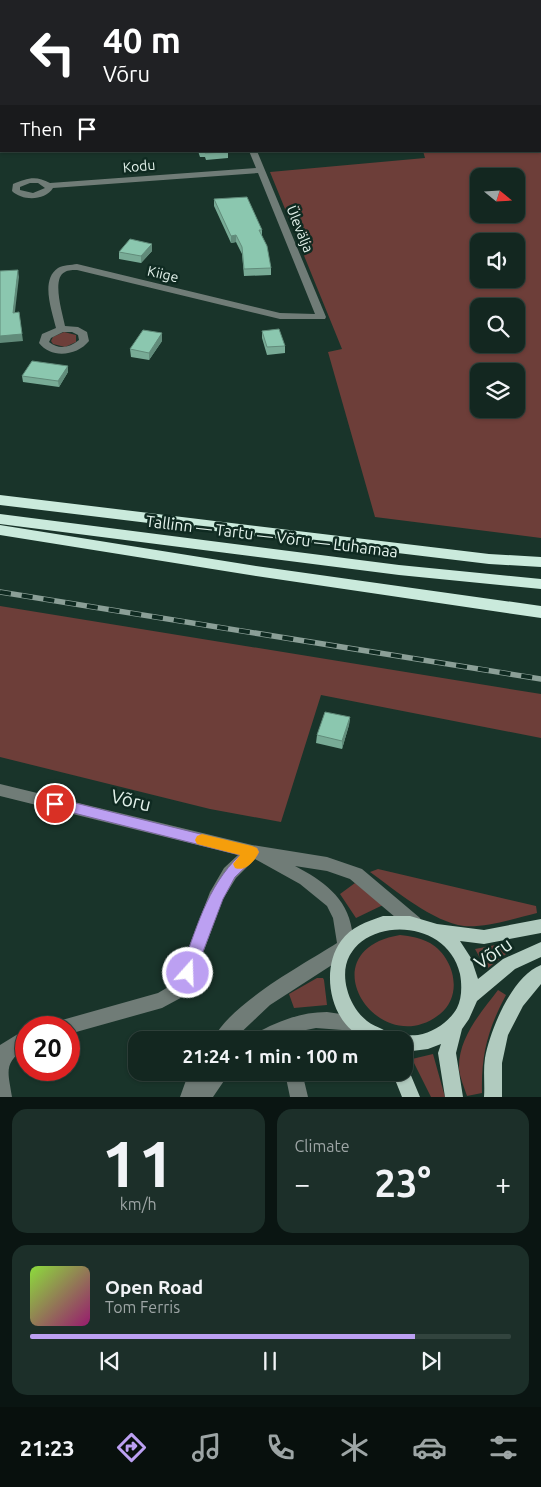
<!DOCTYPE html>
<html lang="en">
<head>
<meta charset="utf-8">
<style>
	body { margin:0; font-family:Ubuntu,sans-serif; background:#1c2f29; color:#f1f3f6; height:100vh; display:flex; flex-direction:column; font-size:19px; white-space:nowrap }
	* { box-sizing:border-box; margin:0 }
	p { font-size:16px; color:#9da5a5 }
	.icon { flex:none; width:28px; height:28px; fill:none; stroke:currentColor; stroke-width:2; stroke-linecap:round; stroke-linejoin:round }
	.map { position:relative; height:1097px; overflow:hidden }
	.sheet { display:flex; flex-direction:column; gap:12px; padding:12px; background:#0a1512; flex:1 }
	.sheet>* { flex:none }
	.top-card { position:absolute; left:0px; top:0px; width:541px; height:152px; box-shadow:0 1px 4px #0004,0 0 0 1px #32443e; background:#202124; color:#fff; overflow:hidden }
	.needle { width:32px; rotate:108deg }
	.controls { position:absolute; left:470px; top:168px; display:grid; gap:10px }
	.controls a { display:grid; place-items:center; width:55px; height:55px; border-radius:10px; background:#132720; box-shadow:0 1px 4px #0004,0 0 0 1px #32443e; font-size:25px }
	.speed { position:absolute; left:15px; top:1016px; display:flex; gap:10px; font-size:25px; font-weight:700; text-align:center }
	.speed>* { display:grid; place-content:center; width:65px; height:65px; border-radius:50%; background:#132720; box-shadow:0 1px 4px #0004,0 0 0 1px #32443e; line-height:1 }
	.speed .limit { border:8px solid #d22; background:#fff; color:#111 }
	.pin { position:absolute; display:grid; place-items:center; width:42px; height:42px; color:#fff; margin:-21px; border:2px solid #fff; border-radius:50%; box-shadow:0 1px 5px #0007 }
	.me { position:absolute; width:55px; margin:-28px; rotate:20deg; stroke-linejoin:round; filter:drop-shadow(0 0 4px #0008) }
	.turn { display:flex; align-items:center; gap:18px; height:105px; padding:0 20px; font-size:22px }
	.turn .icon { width:65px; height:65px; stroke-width:2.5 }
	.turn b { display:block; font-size:35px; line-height:42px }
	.then { display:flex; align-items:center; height:48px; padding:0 20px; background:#0003; gap:10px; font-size:19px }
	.big { font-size:38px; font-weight:600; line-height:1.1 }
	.sheet .widget { flex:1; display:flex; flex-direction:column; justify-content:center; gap:8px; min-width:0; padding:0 18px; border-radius:15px; background:#1c2f29 }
	.sheet .dial { align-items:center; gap:0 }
	.dial b { font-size:65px; line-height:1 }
	.song { display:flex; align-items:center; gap:15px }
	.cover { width:60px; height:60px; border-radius:8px; background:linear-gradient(135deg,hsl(90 70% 55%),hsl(320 70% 35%)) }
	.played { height:5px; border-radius:2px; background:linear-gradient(90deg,#bca0f2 80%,#32443e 80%) }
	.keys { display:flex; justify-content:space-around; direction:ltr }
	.heat { display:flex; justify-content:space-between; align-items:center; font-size:28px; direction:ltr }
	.sheet .tiles { flex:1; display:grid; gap:12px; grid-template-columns:1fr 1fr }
	.widget:last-child { grid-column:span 2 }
	.trip { position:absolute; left:128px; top:1031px; width:285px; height:50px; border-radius:15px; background:#132720; box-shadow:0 1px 4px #0004,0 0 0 1px #32443e; font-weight:600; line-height:50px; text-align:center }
	.dock { display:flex; height:80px; justify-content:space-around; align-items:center; background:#08100d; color:#9da5a5 }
	.dock .icon { width:35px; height:35px }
	.dock .current { color:#bca0f2 }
	.dock b { font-size:22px; color:#f1f3f6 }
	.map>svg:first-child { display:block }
	.green { fill:#6d3e39; fill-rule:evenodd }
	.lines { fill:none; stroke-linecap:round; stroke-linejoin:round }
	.minor { fill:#707c77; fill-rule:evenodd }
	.major { fill:#b1cbbf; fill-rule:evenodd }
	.highway { fill:#caeadc; fill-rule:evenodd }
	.rail-casing { stroke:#8b9f97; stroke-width:5.5 }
	.rail { stroke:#0f2a21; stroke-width:4; stroke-dasharray:11; stroke-linecap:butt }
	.wall { fill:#78ab96 }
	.shaded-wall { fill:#618b7a }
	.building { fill:#8bc7af; stroke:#618b7a }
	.route { fill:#bca0f2; stroke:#7a689d }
	.slow { fill:#f59e0b }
	.labels { text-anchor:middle; stroke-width:5; stroke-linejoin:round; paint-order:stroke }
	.far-street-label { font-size:14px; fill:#e4f3ec; stroke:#0f2a21 }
	.street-label { font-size:16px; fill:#e4f3ec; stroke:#0f2a21 }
	.near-street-label { font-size:19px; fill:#e4f3ec; stroke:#0f2a21 }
</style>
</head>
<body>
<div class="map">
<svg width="541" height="1097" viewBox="0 0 541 1097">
	<rect width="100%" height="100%" fill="#19342a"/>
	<!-- green -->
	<path class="green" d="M199 0H541V538L375 517 328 352 342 349 270 172 425 158 423 151H540V1ZM516 176V214H479V176ZM516 241V279H479V241ZM516 306V344H479V306ZM516 371V409H479V371Z
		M64 332 76 335V342L65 347 53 344 51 341 53 337Z
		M0 606 541 694V738L321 695 281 822 210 809 0 757Z
		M378 869 536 906 537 913C516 918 485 928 464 926 433 922 395 890 370 872Z
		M355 883 383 905 356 918 340 894Z
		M400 935C411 936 420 938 430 943 454 957 464 995 440 1014 379 1063 305 951 400 935Z
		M501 944 506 954 488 968 485 967 475 949Z
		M317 978H323L324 980 327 1005 294 1008 289 994Z
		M498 990 506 995C488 1029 481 1054 482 1093L467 1096C464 1087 460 1078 459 1069 458 1038 480 1014 498 990Z
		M433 1054 445 1097H431L412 1059Z"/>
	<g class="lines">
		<!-- minor -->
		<path class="minor" d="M188 0H195V1H188Z
			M0 14H1V18H0Z
			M0 91H1V96H0Z
			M249 151H257L326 317 325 319H280L77 270C74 270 68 270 65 272 51 278 63 315 65 326L78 327 87 332 89 341C77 356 51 359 39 343L42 334 56 328C52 311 40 280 58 268 63 265 71 265 77 264L280 313 315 314 258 173 53 188C45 201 22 201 12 191L13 184C27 178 36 175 50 183L256 168ZM30 183H38L45 188 33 193 20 190V187ZM63 332H72L78 335 79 340C69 348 59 350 49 342L51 338Z
			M0 784 252 845 327 857 362 869 420 918 422 923 420 928 414 930 408 928 350 879 327 871 295 866C322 880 347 897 352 930 353 937 355 945 352 952L270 1005 233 1040H213C229 1004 304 964 337 943L333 918 327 906 300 884 255 859 236 878 223 899 188 994 162 1008 69 1034V1028H52L55 1022 158 993 175 983 210 892 224 868 238 855 0 796Z
			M327 1012 361 1017 364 1023 361 1029 355 1031 316 1028 296 1032 278 1040H251L254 1034C277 1022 300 1012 327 1012Z
			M26 1029V1047C3 1064 8 1071 12 1097H0V1045Z
			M189 1072H207L204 1079 210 1072H230L213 1097H180Z
			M288 1072H302L308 1097H290L286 1078Z"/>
		<!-- major -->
		<path class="major" d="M383 916H410L437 924 484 930 541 919V933L484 944 460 941 471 958 478 979 503 959 541 942V957L515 969 477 1001 469 1019 462 1029 456 1053 463 1097H445L438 1053 441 1044 428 1049 404 1052V1040H397C402 1034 410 1036 418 1035 434 1032 449 1022 457 1008 462 998 462 985 460 974 444 906 329 920 347 989 350 1001 357 1013 367 1021 376 1028 389 1029 394 1040 386 1040 375 1042 367 1039 331 1027 319 971 341 941 351 927 366 922 383 916Z
			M541 965V984L523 1006 508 1035 502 1063V1097H484C485 1084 483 1071 485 1058 490 1030 512 976 541 965Z
			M404 1064 407 1066 420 1097H402L392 1072H404Z"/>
		<!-- highway -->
		<path class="highway" d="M0 495 489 554 541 557V567L489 564 0 505Z
			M0 514 399 565 541 579V589L399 575 0 524Z
			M0 525 256 566 541 606V618L256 576 0 535Z"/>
		<!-- rail casing -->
		<g class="rail-casing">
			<path id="rail" d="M0 592 541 679"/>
		</g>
		<!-- rail -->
		<use href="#rail" class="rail"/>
	</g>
	<!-- wall -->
	<path class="wall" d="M198 151H228V158L206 160 205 157H200Z
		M214 199 262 230V236L271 268V275L244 276 242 254 236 242 231 243 214 206Z
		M152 251 141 263 119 259V252Z
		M262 331 285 346V353L267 355 262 338Z
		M162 341 149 360 131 357 130 349Z
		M68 372 59 387 23 382 22 376Z
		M350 717 349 725 342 749 316 743 317 735Z"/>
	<!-- shaded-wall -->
	<path class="shaded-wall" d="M236 235V242L231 243V236Z
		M152 244V251L141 263V256Z
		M18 270 19 277 14 320 13 313Z
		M19 312 23 341 0 343V336Z
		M162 333V341L149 360V353Z
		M68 366V372L59 387 58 381Z
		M350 717 349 725 342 749V741Z"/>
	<!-- building -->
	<path class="building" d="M21 0H93V1H21Z
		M0 52H1V68H0Z
		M205 151H228V152L205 153Z
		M247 197 262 230H259L267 246 271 268 244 269 242 247 236 235 231 236 214 199Z
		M130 239 152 244 141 256 119 252Z
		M18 270 13 313 19 312 22 334 0 336V271Z
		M279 329 285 346 267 347 262 331Z
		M143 330 162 333 149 353 130 349Z
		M32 361 68 366 58 381 22 376Z
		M325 712 350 717 342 741 317 735Z"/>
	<!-- route -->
	<path class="route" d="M55 798 257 848 259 852 257 856 235 877 223 899 193 978 188 980 182 978 180 973C196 931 206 887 240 855L50 807 48 804 50 800Z"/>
	<!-- slow -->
	<path class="slow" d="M202 834 252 846 257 848 259 852C255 861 245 872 235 868L233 864 240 855 197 844 195 840 197 836Z"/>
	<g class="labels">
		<!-- far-street labels -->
		<g class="far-street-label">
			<text transform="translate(139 166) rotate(-5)" y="5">Kodu</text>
			<text transform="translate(300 229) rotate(68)" y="5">Ülevälja</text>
			<text transform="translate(163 274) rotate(13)" y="5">Kiige</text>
		</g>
		<!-- street labels -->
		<g class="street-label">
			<text transform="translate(272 536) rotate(7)" y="6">Tallinn — Tartu — Võru — Luhamaa</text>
		</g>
		<!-- near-street labels -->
		<g class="near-street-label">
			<text transform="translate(131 800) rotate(14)" y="7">Võru</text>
			<text transform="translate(493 953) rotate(-34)" y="7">Võru</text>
		</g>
	</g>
</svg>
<div class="controls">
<a><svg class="needle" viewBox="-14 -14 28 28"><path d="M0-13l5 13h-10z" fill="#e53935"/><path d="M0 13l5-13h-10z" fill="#9da5a5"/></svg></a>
<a><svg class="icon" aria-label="sound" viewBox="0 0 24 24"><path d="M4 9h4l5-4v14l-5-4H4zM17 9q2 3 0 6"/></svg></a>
<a><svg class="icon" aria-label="search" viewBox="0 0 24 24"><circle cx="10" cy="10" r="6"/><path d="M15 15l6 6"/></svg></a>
<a><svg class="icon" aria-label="layers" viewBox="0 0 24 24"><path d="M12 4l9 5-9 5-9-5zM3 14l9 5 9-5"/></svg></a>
</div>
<div class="speed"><div class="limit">20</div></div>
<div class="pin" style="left:55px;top:804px;background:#d93025"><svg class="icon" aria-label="arrive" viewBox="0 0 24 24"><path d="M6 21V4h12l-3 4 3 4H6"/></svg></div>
<svg class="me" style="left:188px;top:973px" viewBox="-20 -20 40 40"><circle r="17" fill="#bca0f2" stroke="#fff" stroke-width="3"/><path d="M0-11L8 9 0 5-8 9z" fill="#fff"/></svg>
<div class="trip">21:24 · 1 min · 100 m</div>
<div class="top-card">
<div class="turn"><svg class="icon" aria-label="left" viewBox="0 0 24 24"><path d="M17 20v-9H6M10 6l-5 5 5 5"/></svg><div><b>40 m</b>Võru</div></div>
<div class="then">Then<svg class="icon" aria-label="arrive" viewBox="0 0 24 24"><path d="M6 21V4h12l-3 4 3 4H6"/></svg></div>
</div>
</div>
<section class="sheet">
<div class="tiles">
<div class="widget dial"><b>11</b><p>km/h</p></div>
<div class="widget"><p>Climate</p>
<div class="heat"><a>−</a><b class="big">23°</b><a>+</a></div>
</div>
<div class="widget">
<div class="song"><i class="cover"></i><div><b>Open Road</b><p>Tom Ferris</p></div></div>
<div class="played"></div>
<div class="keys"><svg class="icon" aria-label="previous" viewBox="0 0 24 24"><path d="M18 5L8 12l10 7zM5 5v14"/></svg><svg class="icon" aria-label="pause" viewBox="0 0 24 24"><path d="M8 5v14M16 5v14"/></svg><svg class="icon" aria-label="next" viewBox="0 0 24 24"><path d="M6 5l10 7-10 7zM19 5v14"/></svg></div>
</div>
</div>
</section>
<nav class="dock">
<b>21:23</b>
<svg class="icon current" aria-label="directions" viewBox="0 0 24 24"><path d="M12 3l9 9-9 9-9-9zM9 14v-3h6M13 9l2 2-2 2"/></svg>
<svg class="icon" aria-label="music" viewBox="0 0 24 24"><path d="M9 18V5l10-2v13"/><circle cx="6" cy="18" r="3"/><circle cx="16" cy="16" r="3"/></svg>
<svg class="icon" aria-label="phone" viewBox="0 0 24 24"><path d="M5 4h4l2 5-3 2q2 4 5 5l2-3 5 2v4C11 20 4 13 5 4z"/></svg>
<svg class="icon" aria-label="climate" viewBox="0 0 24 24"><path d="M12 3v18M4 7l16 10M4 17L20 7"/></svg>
<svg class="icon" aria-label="car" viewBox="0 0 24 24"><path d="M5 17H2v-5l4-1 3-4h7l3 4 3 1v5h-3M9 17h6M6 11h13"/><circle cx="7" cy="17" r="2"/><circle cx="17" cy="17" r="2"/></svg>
<svg class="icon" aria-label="filters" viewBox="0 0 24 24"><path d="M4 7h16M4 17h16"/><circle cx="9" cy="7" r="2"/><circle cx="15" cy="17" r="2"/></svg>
</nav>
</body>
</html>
